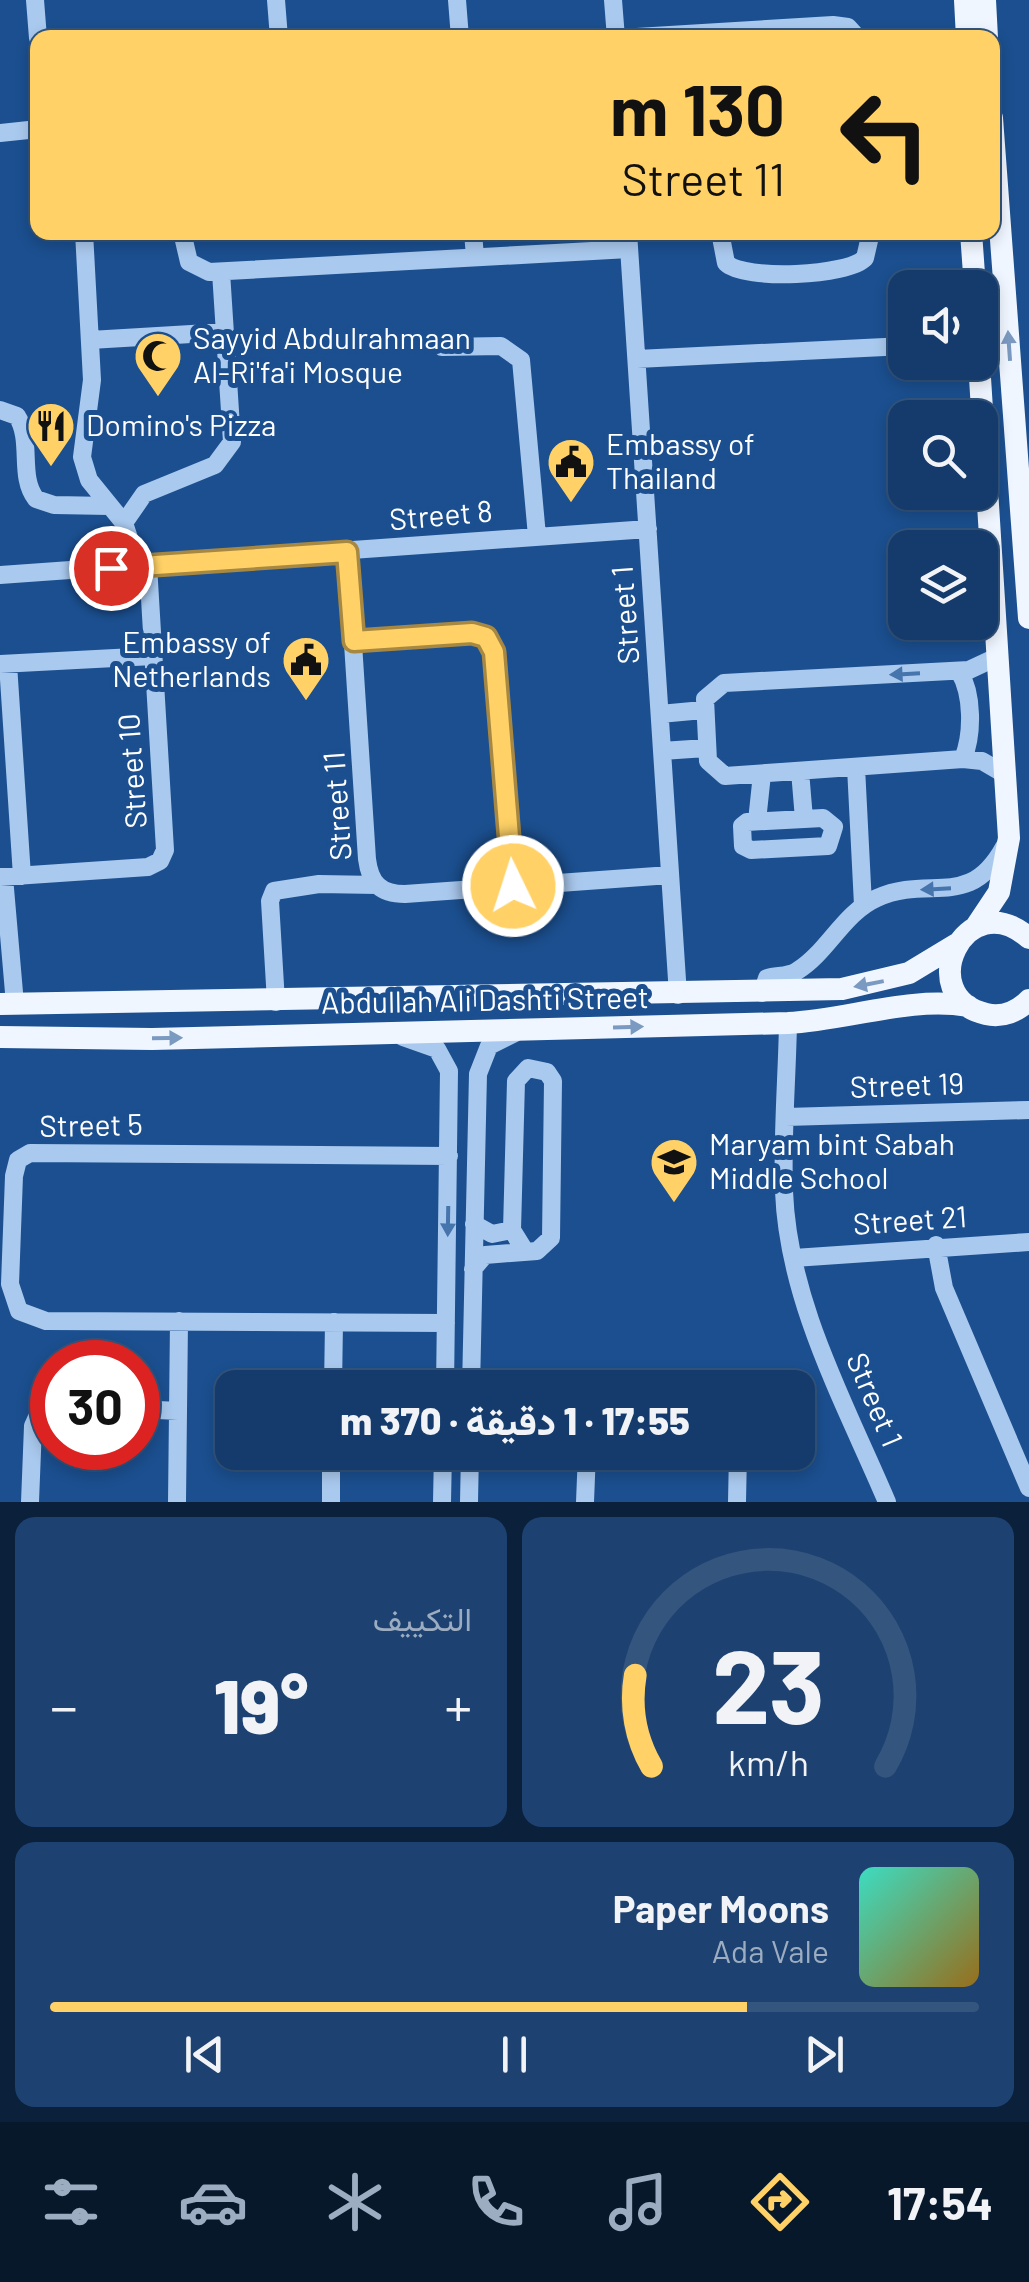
<!DOCTYPE html>
<html lang="ar">
<head>
<meta charset="utf-8">
<style>
	body { margin:0; font-family:Barlow,Vazirmatn,sans-serif; background:#1d4271; color:#f1f3f6; direction:rtl; height:100vh; display:flex; flex-direction:column; font-size:38px; white-space:nowrap }
	* { box-sizing:border-box; margin:0 }
	p { font-size:32px; color:#9dadc1 }
	.icon { flex:none; width:55px; height:55px; fill:none; stroke:currentColor; stroke-width:2; stroke-linecap:round; stroke-linejoin:round }
	.map { position:relative; height:1502px; overflow:hidden; direction:ltr }
	.drawer { display:flex; flex-direction:column; gap:15px; padding:15px; background:#0b203b; flex:1 }
	.drawer>* { flex:none }
	.banner { position:absolute; left:30px; top:30px; width:970px; height:210px; border-radius:20px; box-shadow:0 5px 15px #0003,0 0 0 2px #33557e; direction:rtl; background:#ffd166; color:#111; overflow:hidden }
	.buttons { position:absolute; left:888px; top:270px; display:grid; gap:20px }
	.buttons a { display:grid; place-items:center; width:110px; height:110px; border-radius:20px; background:#143b6b; box-shadow:0 5px 15px #0003,0 0 0 2px #33557e; font-size:50px }
	.speed { position:absolute; left:30px; top:1340px; display:flex; gap:20px; font-size:50px; font-weight:700; text-align:center }
	.speed>* { display:grid; place-content:center; width:130px; height:130px; border-radius:50%; background:#143b6b; box-shadow:0 5px 15px #0003,0 0 0 2px #33557e; line-height:1 }
	.speed .limit { border:15px solid #d22; background:#fff; color:#111 }
	.pin { position:absolute; display:grid; place-items:center; width:85px; height:85px; color:#fff; margin:-42px; border:5px solid #fff; border-radius:50%; box-shadow:0 2px 10px #0007 }
	.me { position:absolute; width:110px; margin:-55px; rotate:356deg; stroke-linejoin:round; filter:drop-shadow(0 0 8px #0008) }
	.turn { display:flex; align-items:center; gap:35px; height:210px; padding:0 50px; font-size:45px }
	.turn .icon { width:130px; height:130px; stroke-width:2.5 }
	.turn b { display:block; font-size:70px; line-height:85px }
	.big { font-size:75px; font-weight:800; line-height:1.1 }
	.drawer .card { flex:1; display:flex; flex-direction:column; justify-content:center; gap:15px; min-width:0; padding:0 35px; border-radius:20px; background:#1d4271 }
	.drawer .dial { align-items:center; gap:0 }
	.dial svg { height:260px; overflow:visible; fill:none; stroke:#33557e; stroke-width:7; stroke-linecap:round; text-anchor:middle }
	.dial text { fill:#f1f3f6; stroke:none }
	.song { display:flex; align-items:center; gap:30px }
	.cover { width:120px; height:120px; border-radius:15px; background:linear-gradient(135deg,hsl(170 70% 55%),hsl(40 70% 35%)) }
	.played { height:10px; border-radius:5px; background:linear-gradient(90deg,#ffd166 75%,#33557e 75%) }
	.keys { display:flex; justify-content:space-around; direction:ltr }
	.heat { display:flex; justify-content:space-between; align-items:center; font-size:55px; direction:ltr }
	.drawer .tiles { flex:1; display:grid; gap:15px; grid-template-columns:1fr 1fr }
	.card:last-child { grid-column:span 2 }
	.trip { position:absolute; left:215px; top:1370px; width:600px; height:100px; border-radius:20px; background:#143b6b; box-shadow:0 5px 15px #0003,0 0 0 2px #33557e; font-weight:800; line-height:100px; text-align:center; direction:rtl }
	.tabs { display:flex; height:160px; justify-content:space-around; align-items:center; background:#08182b; color:#9dadc1 }
	.tabs .icon { width:70px; height:70px }
	.tabs .on { color:#ffd166 }
	.tabs b { font-size:45px; color:#f1f3f6 }
	.map>svg:first-child { display:block }
	.lines { fill:none; stroke-linecap:round; stroke-linejoin:round }
	.minor { stroke:#a9c9ee; stroke-width:18 }
	.major { stroke:#f0f6ff; stroke-width:22 }
	.oneway { fill:#7b9ac1 }
	.oneway2 { fill:#4674ac }
	.route-casing { stroke:#a68842; stroke-width:25 }
	.route { stroke:#ffd166; stroke-width:18 }
	.labels { text-anchor:middle; stroke-width:10; stroke-linejoin:round; paint-order:stroke }
	.poi-label { font-size:30px; fill:#fff; stroke:#1b4f8f; text-anchor:start }
	.street-label { font-size:30px; fill:#fff; stroke:#1b4f8f }
</style>
</head>
<body>
<div class="map">
<svg width="1029" height="1502" viewBox="0 0 1029 1502">
	<rect width="100%" height="100%" fill="#1b4f8f"/>
	<g class="lines">
		<!-- minor -->
		<path class="minor" d="M35 0 38 38
			M276 0 279 38
			M457 0 460 38
			M613 0 616 38
			M620 38 833 25 848 27 858 38
			M0 133 38 129
			M182 232 189 262 209 272 629 249
			M473 232 475 257
			M628 232 678 995
			M720 232 726 263C745 281 848 276 865 258L871 232
			M90 340 225 332
			M442 347 501 346 521 360 537 536
			M637 359 905 346
			M0 410 17 416C33 441 18 476 36 499L54 505 109 506
			M124 523 144 494 215 465 232 442 221 272
			M347 551 367 859C370 883 380 894 405 894L670 875
			M0 575 648 529
			M354 641 472 633 491 642 513 886
			M999 656 969 670 724 683 705 699 708 761 725 776 963 759 982 761 1006 775
			M0 664 153 656
			M8 664 22 876
			M959 671C973 694 973 734 963 759
			M660 714 703 710
			M662 751 706 748
			M856 767 863 905
			M800 771 804 819
			M823 818 834 827 828 846 751 850 743 846 742 826 747 822Z
			M757 821 762 774
			M0 877 148 867 160 861 165 850 148 565 131 544 124 523 89 480 82 457 92 380 84 232
			M4 877 15 1004
			M762 993 767 978C777 975 788 977 797 971 828 952 843 913 877 898 930 874 969 911 1004 847
			M276 1002 270 901 274 891 319 884 377 885
			M788 1023C787 1079 782 1135 784 1191 788 1301 845 1403 887 1502
			M403 1037 437 1049 449 1071 445 1388
			M786 1117 1029 1110
			M474 1224 492 1234 512 1230
			M936 1245 944 1288 1029 1488
			M794 1258 1029 1242
			M473 1269 485 1255 537 1251 551 1238 553 1081 547 1072 528 1068 516 1081 512 1230 525 1251
			M446 1323 46 1321 19 1311 10 1284 14 1176 18 1160 30 1153 449 1156
			M333 1388 334 1322
			M471 1388 478 1074 489 1046 515 1033
			M598 1388 606 1382H712L729 1388
			M138 1409 178 1411
			M30 1502 33 1426 38 1415 52 1408
			M177 1502 179 1321
			M331 1502V1452
			M442 1502 443 1452
			M469 1502 470 1452
			M585 1502 587 1452
			M737 1502 738 1452"/>
		<!-- major -->
		<path class="major" d="M965 0 967 38
			M985 0 987 38
			M992 118 1029 618
			M971 232 975 288
			M975 928 999 892 1009 838 979 362
			M1029 938C965 882 912 997 986 1014 1003 1018 1018 1011 1029 1000
			M0 1004 842 989 909 973 957 944
			M0 1037 152 1039 788 1023C847 1020 911 996 968 1006"/>
	</g>
	<!-- one-way arrows -->
	<defs><path id="oneway-solid" d="M-6-.8H1V-3.2L6.5 0L1 3.2V.8H-6Z" transform="scale(2.5)"/></defs>
	<g class="oneway">
		<use href="#oneway-solid" transform="translate(1009 346) rotate(-94)"/>
		<use href="#oneway-solid" transform="translate(869 984) rotate(169)"/>
		<use href="#oneway-solid" transform="translate(628 1027) rotate(-2)"/>
		<use href="#oneway-solid" transform="translate(167 1038) rotate(-1)"/>
	</g>
	<g class="oneway2">
		<use href="#oneway-solid" transform="translate(905 674) rotate(177)"/>
		<use href="#oneway-solid" transform="translate(936 889) rotate(177)"/>
		<use href="#oneway-solid" transform="translate(448 1221) rotate(91)"/>
	</g>
	<g class="lines">
		<!-- route casing -->
		<g class="route-casing">
			<path id="route" d="M111 568 347 552 354 641 472 633 486 637 494 652 513 886"/>
		</g>
		<!-- route -->
		<use href="#route" class="route"/>
	</g>
	<!-- icons -->
	<defs>
		<g id="mosque-pin" transform="scale(2.5)"><path d="M0 17L-7.5 6A9.5 9.5 0 1 1 7.5 6Z" fill="#ffd166" stroke="#1b4f8f"/><path d="M3.5-4.9A6 6 0 1 0 3.5 4.9A5 5 0 1 1 3.5-4.9Z" fill="#111"/></g>
		<g id="restaurant-pin" transform="scale(2.5)"><path d="M0 17L-7.5 6A9.5 9.5 0 1 1 7.5 6Z" fill="#ffd166" stroke="#1b4f8f"/><path d="M-5-6h1v4h1v-4h1v4h1v-4h1v5L-1.5 .5V6h-2V.5L-5-1ZM5-6V6H3V1.5H1.5Q1.5-4 5-6Z" fill="#111"/></g>
		<g id="civic-pin" transform="scale(2.5)"><path d="M0 17L-7.5 6A9.5 9.5 0 1 1 7.5 6Z" fill="#ffd166" stroke="#1b4f8f"/><path d="M-.6-6.5H3V-4.5H.6V-3L4-1V1h2V6H-6V1h2V-1L-.6-3ZM-1.2 2.5V6h2.4V2.5Z" fill="#111"/></g>
		<g id="school-pin" transform="scale(2.5)"><path d="M0 17L-7.5 6A9.5 9.5 0 1 1 7.5 6Z" fill="#ffd166" stroke="#1b4f8f"/><path d="M0-5L7-2L0 1L-7-2ZM-4 1L0 2.5L4 1V4Q0 6-4 4Z" fill="#111"/></g>
	</defs>
	<g fill-rule="evenodd">
		<use href="#mosque-pin" x="158" y="356"/>
		<use href="#restaurant-pin" x="51" y="426"/>
		<use href="#civic-pin" x="571" y="462"/>
		<use href="#civic-pin" x="306" y="660"/>
		<use href="#school-pin" x="674" y="1162"/>
	</g>
	<g class="labels">
		<!-- poi labels -->
		<g class="poi-label">
			<text x="193" y="349">Sayyid Abdulrahmaan<tspan x="193" dy="34">Al-Ri'fa'i Mosque</tspan></text>
			<text x="86" y="436">Domino's Pizza</text>
			<text x="606" y="455">Embassy of<tspan x="606" dy="34">Thailand</tspan></text>
			<text x="271" y="653" text-anchor="end">Embassy of<tspan x="271" dy="34">Netherlands</tspan></text>
			<text x="709" y="1155">Maryam bint Sabah<tspan x="709" dy="34">Middle School</tspan></text>
		</g>
		<!-- street labels -->
		<g class="street-label">
			<text transform="translate(441 516) rotate(-5)" y="10">Street 8</text>
			<text transform="translate(626 615) rotate(-94)" y="10">Street 1</text>
			<text transform="translate(133 771) rotate(-94)" y="10">Street 10</text>
			<text transform="translate(338 806) rotate(-94)" y="10">Street 11</text>
			<text transform="translate(485 1001) rotate(-1)" y="10">Abdullah Ali Dashti Street</text>
			<text transform="translate(907 1086) rotate(-2)" y="10">Street 19</text>
			<text transform="translate(91 1126) rotate(-1)" y="10">Street 5</text>
			<text transform="translate(910 1221) rotate(-4)" y="10">Street 21</text>
			<text transform="translate(874 1400) rotate(67)" y="10">Street 1</text>
		</g>
	</g>
</svg>
<div class="buttons">
<a><svg class="icon" aria-label="sound" viewBox="0 0 24 24"><path d="M4 9h4l5-4v14l-5-4H4zM17 9q2 3 0 6"/></svg></a>
<a><svg class="icon" aria-label="search" viewBox="0 0 24 24"><circle cx="10" cy="10" r="6"/><path d="M15 15l6 6"/></svg></a>
<a><svg class="icon" aria-label="layers" viewBox="0 0 24 24"><path d="M12 4l9 5-9 5-9-5zM3 14l9 5 9-5"/></svg></a>
</div>
<div class="speed"><div class="limit">30</div></div>
<div class="pin" style="left:111px;top:568px;background:#d93025"><svg class="icon" aria-label="arrive" viewBox="0 0 24 24"><path d="M6 21V4h12l-3 4 3 4H6"/></svg></div>
<svg class="me" style="left:513px;top:886px" viewBox="-20 -20 40 40"><circle r="17" fill="#ffd166" stroke="#fff" stroke-width="3"/><path d="M0-11L8 9 0 5-8 9z" fill="#fff"/></svg>
<div class="trip">17:55 · 1 دقيقة · 370 m</div>
<div class="banner">
<div class="turn"><svg class="icon" aria-label="left" viewBox="0 0 24 24"><path d="M17 20v-9H6M10 6l-5 5 5 5"/></svg><div><b>130 m</b>Street 11</div></div>
</div>
</div>
<section class="drawer">
<div class="tiles">
<div class="card dial"><svg viewBox="0 0 100 80">
<path d="M14 69A42 42 0 1 1 86 69"/>
<path d="M14 69A42 42 0 0 1 9 41" stroke="#ffd166"/>
<text x="50" y="56" font-size="32" font-weight="700">23</text>
<text x="50" y="72" font-size="11">km/h</text>
</svg></div>
<div class="card"><p>التكييف</p>
<div class="heat"><a>−</a><b class="big">19°</b><a>+</a></div>
</div>
<div class="card">
<div class="song"><i class="cover"></i><div><b>Paper Moons</b><p>Ada Vale</p></div></div>
<div class="played"></div>
<div class="keys"><svg class="icon" aria-label="previous" viewBox="0 0 24 24"><path d="M18 5L8 12l10 7zM5 5v14"/></svg><svg class="icon" aria-label="pause" viewBox="0 0 24 24"><path d="M8 5v14M16 5v14"/></svg><svg class="icon" aria-label="next" viewBox="0 0 24 24"><path d="M6 5l10 7-10 7zM19 5v14"/></svg></div>
</div>
</div>
</section>
<nav class="tabs">
<b>17:54</b>
<svg class="icon on" aria-label="directions" viewBox="0 0 24 24"><path d="M12 3l9 9-9 9-9-9zM9 14v-3h6M13 9l2 2-2 2"/></svg>
<svg class="icon" aria-label="music" viewBox="0 0 24 24"><path d="M9 18V5l10-2v13"/><circle cx="6" cy="18" r="3"/><circle cx="16" cy="16" r="3"/></svg>
<svg class="icon" aria-label="phone" viewBox="0 0 24 24"><path d="M5 4h4l2 5-3 2q2 4 5 5l2-3 5 2v4C11 20 4 13 5 4z"/></svg>
<svg class="icon" aria-label="climate" viewBox="0 0 24 24"><path d="M12 3v18M4 7l16 10M4 17L20 7"/></svg>
<svg class="icon" aria-label="car" viewBox="0 0 24 24"><path d="M5 17H2v-5l4-1 3-4h7l3 4 3 1v5h-3M9 17h6M6 11h13"/><circle cx="7" cy="17" r="2"/><circle cx="17" cy="17" r="2"/></svg>
<svg class="icon" aria-label="filters" viewBox="0 0 24 24"><path d="M4 7h16M4 17h16"/><circle cx="9" cy="7" r="2"/><circle cx="15" cy="17" r="2"/></svg>
</nav>
</body>
</html>
